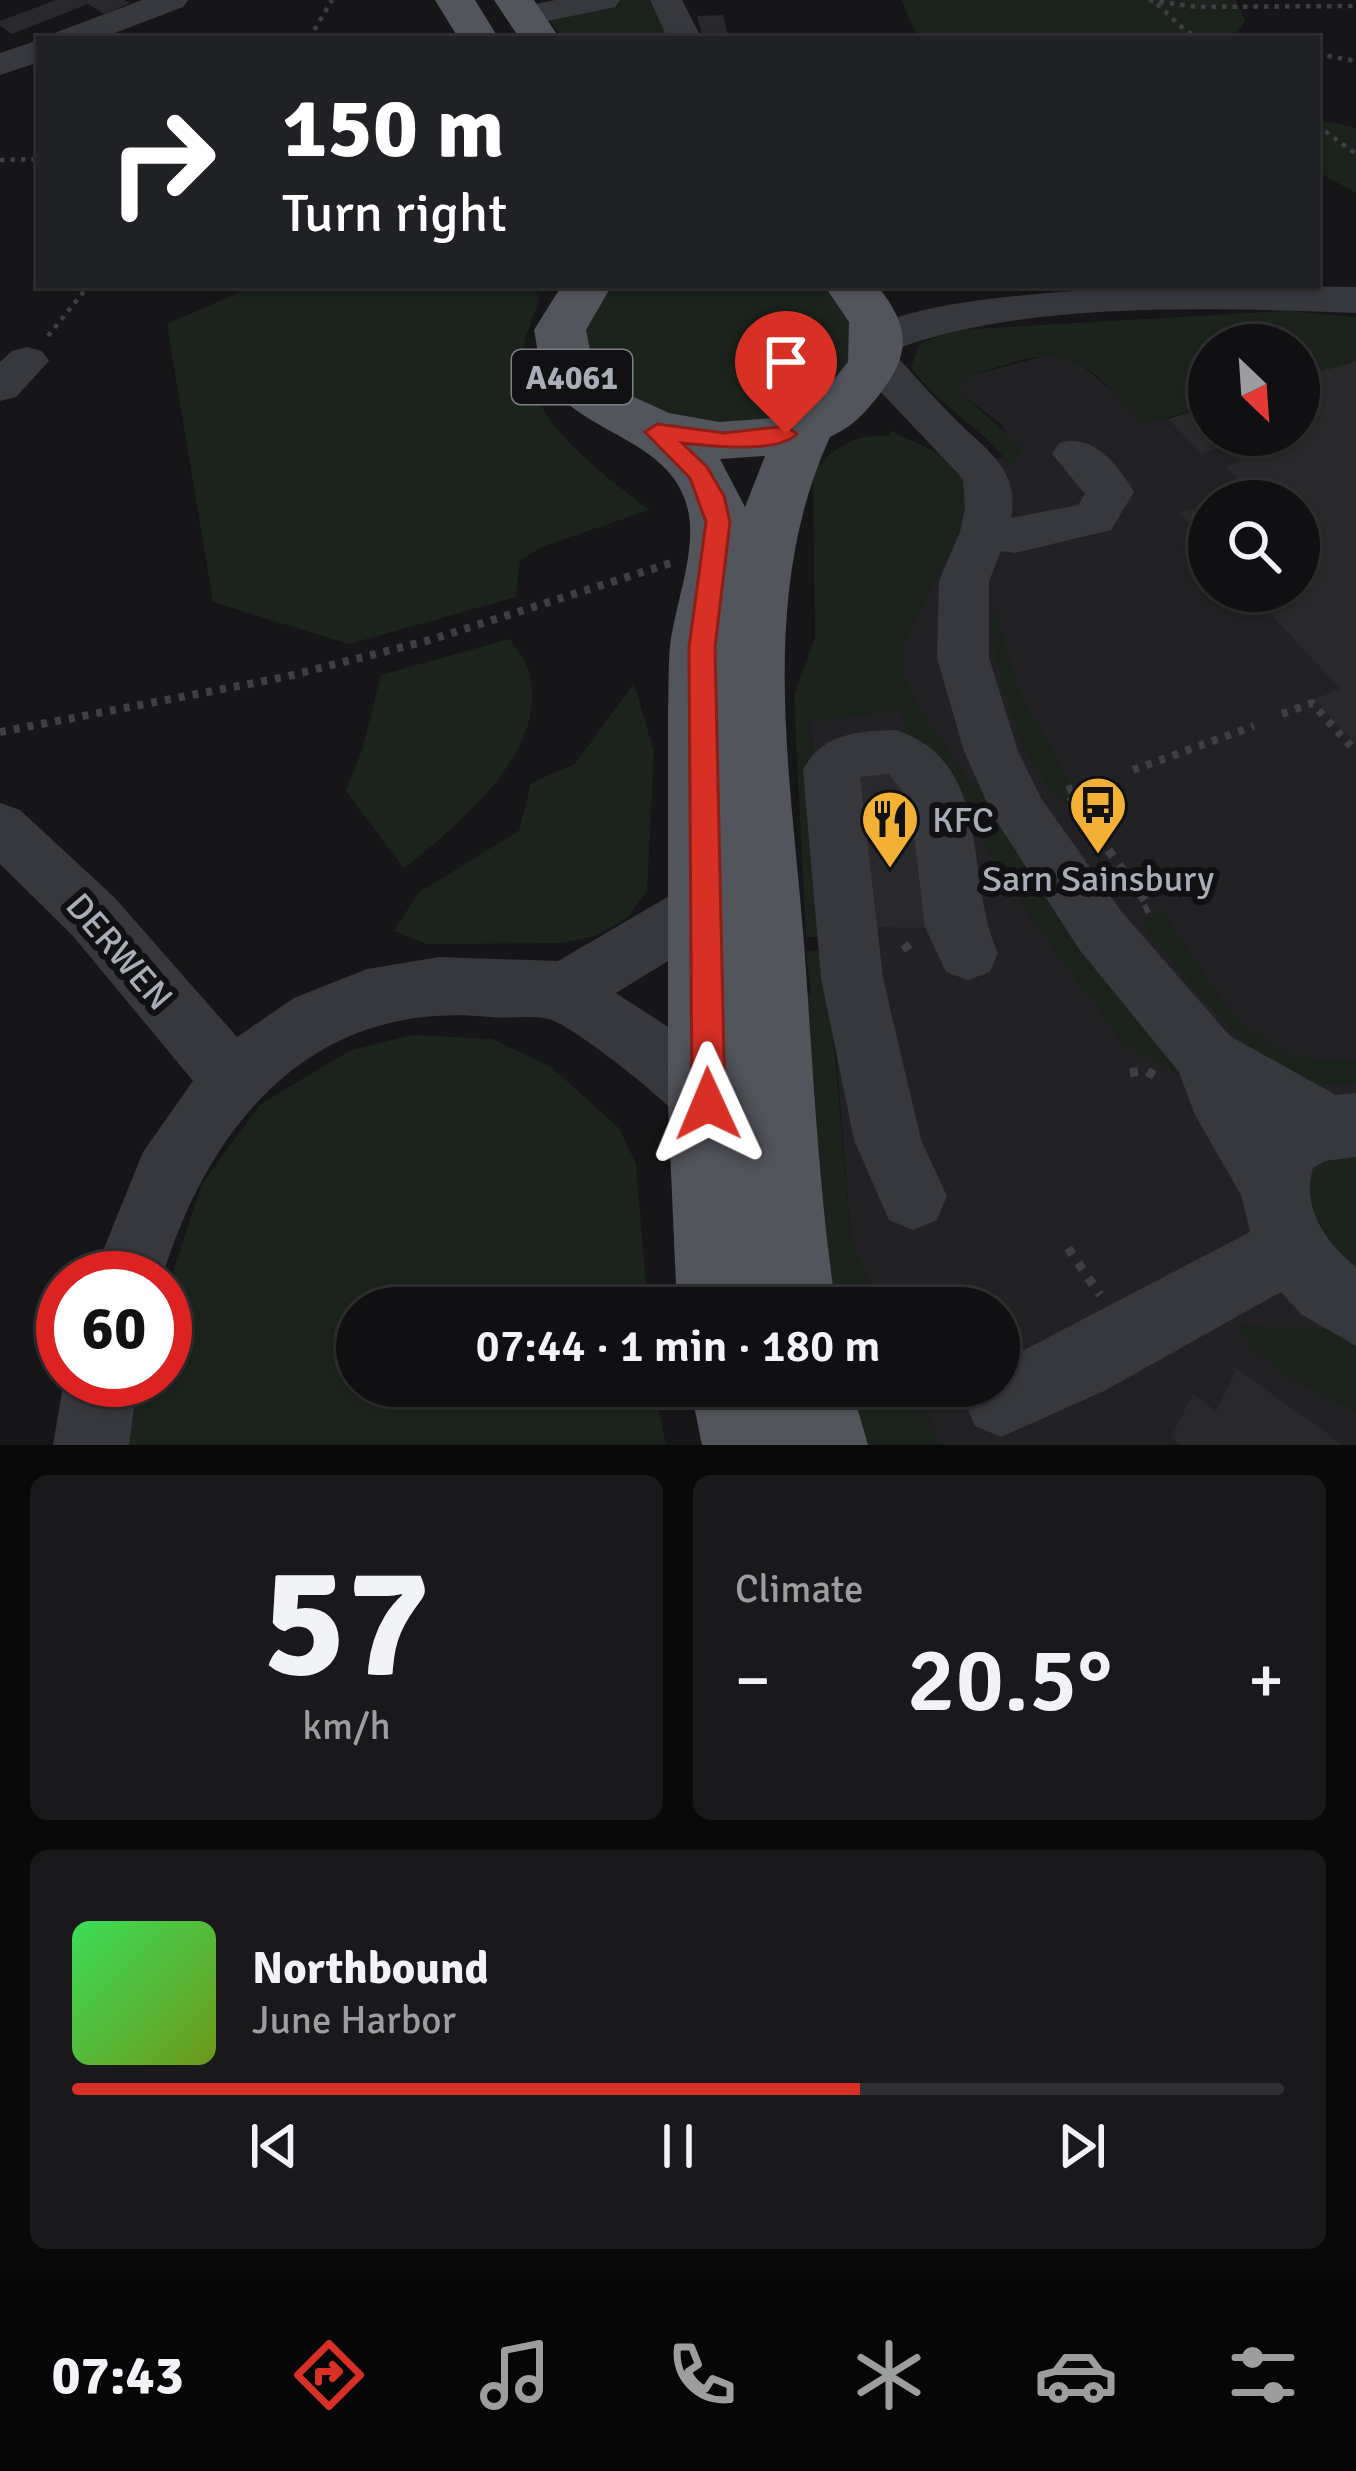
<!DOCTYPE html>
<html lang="en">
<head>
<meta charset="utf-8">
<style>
	body { margin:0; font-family:Signika,sans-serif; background:#19191b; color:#f1f3f6; height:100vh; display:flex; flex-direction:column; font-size:45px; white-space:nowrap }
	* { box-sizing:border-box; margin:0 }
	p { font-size:39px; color:#9c9d9f }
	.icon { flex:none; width:66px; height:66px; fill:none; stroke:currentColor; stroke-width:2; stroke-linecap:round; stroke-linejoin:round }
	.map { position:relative; height:1445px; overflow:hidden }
	.drawer { display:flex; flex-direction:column; gap:30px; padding:30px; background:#09090a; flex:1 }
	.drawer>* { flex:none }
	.hud { position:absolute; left:36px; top:36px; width:1284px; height:252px; border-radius:0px; box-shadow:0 3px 9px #0004,0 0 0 3px #303032; background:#202124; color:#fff; overflow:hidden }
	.needle { width:78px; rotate:155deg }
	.fabs { position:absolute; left:1188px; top:324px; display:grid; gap:24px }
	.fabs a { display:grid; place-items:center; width:132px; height:132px; border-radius:50%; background:#101012; box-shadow:0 3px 9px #0004,0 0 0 3px #303032; font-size:60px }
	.speed { position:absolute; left:36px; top:1251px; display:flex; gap:24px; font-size:60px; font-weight:700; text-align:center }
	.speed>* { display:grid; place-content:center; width:156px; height:156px; border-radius:50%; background:#101012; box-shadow:0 3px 9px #0004,0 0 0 3px #303032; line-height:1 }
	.speed .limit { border:18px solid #d22; background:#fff; color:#111 }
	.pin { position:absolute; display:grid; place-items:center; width:102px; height:102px; color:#fff; margin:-123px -51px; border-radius:50% 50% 50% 0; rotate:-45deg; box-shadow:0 0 12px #0007 }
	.pin .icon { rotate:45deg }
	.me { position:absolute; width:132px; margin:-66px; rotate:359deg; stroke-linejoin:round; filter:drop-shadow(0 0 9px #0008) }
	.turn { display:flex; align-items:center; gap:42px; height:252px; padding:0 48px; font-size:54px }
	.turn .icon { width:156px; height:156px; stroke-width:2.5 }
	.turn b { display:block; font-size:84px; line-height:102px }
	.big { font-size:90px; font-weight:600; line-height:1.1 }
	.drawer .tile { flex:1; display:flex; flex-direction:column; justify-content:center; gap:18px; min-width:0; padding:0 42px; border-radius:18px; background:#19191b }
	.drawer .dial { align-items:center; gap:0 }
	.dial b { font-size:156px; line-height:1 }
	.song { display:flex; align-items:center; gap:36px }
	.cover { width:144px; height:144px; border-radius:18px; background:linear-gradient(135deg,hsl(130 70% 55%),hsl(80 70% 35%)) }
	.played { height:12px; border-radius:6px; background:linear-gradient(90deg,#d93025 65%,#303032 65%) }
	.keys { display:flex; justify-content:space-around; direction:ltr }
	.heat { display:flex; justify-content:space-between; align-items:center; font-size:66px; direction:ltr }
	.drawer .tiles { flex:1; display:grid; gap:30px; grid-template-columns:1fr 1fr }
	.tile:last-child { grid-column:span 2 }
	.trip { position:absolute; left:336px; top:1287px; width:684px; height:120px; border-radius:60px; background:#101012; box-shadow:0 3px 9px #0004,0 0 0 3px #303032; font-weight:600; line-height:120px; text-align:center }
	.tab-bar { display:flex; height:192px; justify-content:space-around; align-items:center; background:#060607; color:#9c9d9f }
	.tab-bar .icon { width:84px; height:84px }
	.tab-bar .selected { color:#d93025 }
	.tab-bar b { font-size:54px; color:#f1f3f6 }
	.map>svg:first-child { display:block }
	.built { fill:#222225; fill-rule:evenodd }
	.green { fill:#1c231d }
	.building { fill:#29292c }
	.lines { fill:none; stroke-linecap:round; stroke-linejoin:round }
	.path-far2 { stroke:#3d3f44; stroke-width:4.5; stroke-dasharray:4.5 6; stroke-linecap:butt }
	.path-far1 { stroke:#3d3f44; stroke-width:8; stroke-dasharray:6 8; stroke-linecap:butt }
	.path { stroke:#3d3f44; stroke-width:9; stroke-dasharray:8 10; stroke-linecap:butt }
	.minor { fill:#37383d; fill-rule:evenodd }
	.major { fill:#53555c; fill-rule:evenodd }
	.route { fill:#d93025; stroke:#8d1f18; stroke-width:3 }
	.labels { text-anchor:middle; stroke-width:12; stroke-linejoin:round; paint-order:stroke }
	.shield { fill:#111113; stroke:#7b7e86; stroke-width:3 }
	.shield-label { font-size:33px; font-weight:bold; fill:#a8adb8 }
	.poi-label { font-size:36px; fill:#a8adb8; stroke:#111113; text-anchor:start }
	.street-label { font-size:36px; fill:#a8adb8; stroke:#111113 }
</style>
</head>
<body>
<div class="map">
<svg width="1356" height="1445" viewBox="0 0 1356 1445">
	<rect width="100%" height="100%" fill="#161618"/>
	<!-- built -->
	<path class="built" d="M1055 353 1078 362 1106 386 1168 419 1209 406V435H1299V378L1356 361V1445H940L914 1386H999V1308H880L851 1240 810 720 901 710 903 646 960 531 956 470 1016 453 1001 424 965 397 959 385 970 376ZM1209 501H1299V591H1209Z"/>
	<!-- green -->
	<path class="green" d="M619 0H654L679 39H563L547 17Z
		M901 0H1236L1245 20 1238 32 1214 39H919Z
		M1317 119 1356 128V193L1317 171Z
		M256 285H530L540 298C535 313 524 335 524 351 527 422 600 471 649 510L544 546 520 560 516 597 349 644 213 602 167 324Z
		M617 285H821C843 304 864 337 846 366 770 490 494 385 617 285Z
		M1287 311 1356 317V361L1299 378V345H1209V406L1144 424C1099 379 1079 340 1011 363 992 369 974 373 959 385L965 397 1022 447 1016 464 1008 463C979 424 936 405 911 367L919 344 956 330Z
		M891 431 944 456 966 488 960 531 903 646V671L920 709 970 782 981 784 1191 1083 1133 1048 1127 1049 1032 920 941 776 907 745 901 711 810 721 825 937H806L794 696 815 637 813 472C836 446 854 434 889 436Z
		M994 607 1020 692 1070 782 1058 787 1076 812C1026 785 985 661 994 607Z
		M510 639C516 649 526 661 529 672 551 752 456 825 404 869L346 791 362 750 381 675Z
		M634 683 654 752 647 891 627 918 596 936 560 943 427 944 394 931 418 893 519 831 531 783 575 764Z
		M1162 911C1215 986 1250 1072 1356 1060V1082C1267 1101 1200 992 1150 934L1143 920Z
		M826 950 851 1239 880 1308H828L794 996 811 995 806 951Z
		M413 1035 492 1039 551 1067 619 1128 636 1164 648 1308H357V1386H654L666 1445H127L140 1380H165V1297L202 1183 262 1103 351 1050Z
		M1356 1155V1281L1318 1248 1305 1186 1327 1159Z
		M1234 1325 1315 1327 1356 1337V1412C1309 1391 1263 1367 1234 1325Z
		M844 1386H914L940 1445H856Z"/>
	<!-- building -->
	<path class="building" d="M56 0H124L130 3 104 14 88 4 12 34 0 26V21Z
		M723 15 729 39H703L697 16Z
		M1356 361V745L1314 699 1340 689 1250 591H1299V501H1217L1249 490 1226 467 1240 462 1223 446 1201 453 1168 419 1209 406V435H1299V378Z
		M1209 503V546L1179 513Z
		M905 771 933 928 861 927 846 772Z
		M1237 1369 1343 1445H1181L1171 1437 1193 1394 1216 1411Z"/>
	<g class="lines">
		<!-- path-far2 -->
		<path class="path-far2" d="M1149 0 1196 7 1356 6
			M1157 4 1187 32 1211 39
			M309 39 332 0
			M1317 54 1356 61
			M1317 125 1356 154
			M0 160 39 159
			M48 336 89 285"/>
		<!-- path-far1 -->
		<path class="path-far1" d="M1282 714 1312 703 1356 752
			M0 732 285 677 430 640 671 563
			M1133 770 1254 726
			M1090 824 1066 791 1099 779"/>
		<!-- path -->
		<path class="path" d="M1087 821 1150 907 1144 910
			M904 944 914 957
			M1130 1073 1145 1070 1158 1078
			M1068 1248 1100 1295"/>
		<!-- minor -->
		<path class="minor" d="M142 0H188L183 7 99 39H52L57 32Z
			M555 0H620L615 7 524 26 508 16 512 9Z
			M650 0H682L702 39H668Z
			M39 40V62L0 75V53Z
			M1207 285 1356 287V313C1217 308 1020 300 891 351 912 372 931 395 951 415 981 447 1021 466 1011 518L1078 505 1085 494 1052 454 1059 443C1093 433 1117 464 1134 492L1111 530 1015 553 1001 551 989 581V658L1018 751 1041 798 1121 911 1230 1036 1336 1095 1356 1093V1157L1325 1161 1313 1168C1301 1208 1326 1243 1356 1267V1346L1301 1314 1281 1292 1104 1391 1001 1437 975 1426 964 1400 970 1386H999V1363L1250 1232 1241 1195 1195 1115 1179 1072 1079 949 992 814 964 751 937 658 939 581 960 532 965 508 963 479 861 371 854 361 864 350 858 341C891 291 1144 288 1207 285Z
			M27 347 42 351 49 361 16 397 0 401V362L12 351Z
			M896 730C995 763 963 875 998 953L990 972 968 980 946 972 925 927 910 802 889 774 860 777 883 978 921 1140 947 1196 937 1220 913 1230 889 1220 854 1140 821 978 803 770C822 733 858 731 896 730Z
			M0 803 20 810 115 898 237 1037 294 998 367 969 439 957 558 961 683 888 704 881 725 888 734 907 725 926 616 993C662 1024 718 1052 741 1104L731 1126 708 1136C685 1126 676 1113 658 1097 639 1079 576 1030 554 1021 539 1014 509 1019 490 1017 314 999 210 1121 162 1278H92L143 1152 193 1081 73 936 0 864Z
			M64 1380H138L129 1445H53Z"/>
		<!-- major -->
		<path class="major" d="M435 0H475L499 39H459Z
			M494 0H534L560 39H520Z
			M562 285H612L586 330 593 365 623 392 669 413 719 422 774 418 817 400 848 362 849 322 824 285H877C910 327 912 353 879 395 863 415 853 426 830 437 757 596 791 774 804 943 813 1065 818 1187 836 1308H677L668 1104V711C669 690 668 668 670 646 675 604 697 552 688 510 672 436 575 435 544 375 538 362 537 344 534 330ZM765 456 745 507 720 459Z
			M690 1386H851L868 1445H702Z"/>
	</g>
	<!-- route -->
	<path class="route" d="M657 424 724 433 786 426 797 434C776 454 711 446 682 443L707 467 724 496 730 522 715 647 725 1104 720 1116 708 1120 697 1116 692 1104 689 647 706 522 690 478 645 432Z"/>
	<!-- icons -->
	<defs>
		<g id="bus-pin" transform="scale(3)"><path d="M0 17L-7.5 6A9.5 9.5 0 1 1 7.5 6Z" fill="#f2b134" stroke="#111113"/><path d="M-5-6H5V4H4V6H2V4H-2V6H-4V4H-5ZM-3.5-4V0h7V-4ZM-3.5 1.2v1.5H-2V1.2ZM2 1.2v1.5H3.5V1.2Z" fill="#111"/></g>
		<g id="restaurant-pin" transform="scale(3)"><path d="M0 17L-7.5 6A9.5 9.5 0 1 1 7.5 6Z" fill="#f2b134" stroke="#111113"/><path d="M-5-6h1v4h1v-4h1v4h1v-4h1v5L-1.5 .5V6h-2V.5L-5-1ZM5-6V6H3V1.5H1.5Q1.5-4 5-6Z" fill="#111"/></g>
	</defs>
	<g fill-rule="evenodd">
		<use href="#bus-pin" x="1098" y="805"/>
		<use href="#restaurant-pin" x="890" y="819"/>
	</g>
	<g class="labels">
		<!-- shield labels -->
		<rect class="shield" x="512" y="350" width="120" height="54" rx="9"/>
		<g class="shield-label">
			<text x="572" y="389">A4061</text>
		</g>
		<!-- poi labels -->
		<g class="poi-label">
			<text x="932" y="832">KFC</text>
			<text x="1098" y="891" text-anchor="middle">Sarn Sainsbury</text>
		</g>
		<!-- street labels -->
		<g class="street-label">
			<text transform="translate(120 951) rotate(49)" y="13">DERWEN</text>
		</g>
	</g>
</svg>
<div class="fabs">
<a><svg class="needle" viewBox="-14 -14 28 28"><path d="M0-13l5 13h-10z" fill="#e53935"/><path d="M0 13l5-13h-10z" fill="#9c9d9f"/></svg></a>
<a><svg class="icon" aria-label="search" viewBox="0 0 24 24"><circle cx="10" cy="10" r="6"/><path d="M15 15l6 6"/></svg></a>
</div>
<div class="speed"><div class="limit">60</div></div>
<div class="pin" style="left:786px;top:434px;background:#d93025"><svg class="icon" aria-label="arrive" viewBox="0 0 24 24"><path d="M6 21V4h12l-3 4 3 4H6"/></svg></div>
<svg class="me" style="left:708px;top:1104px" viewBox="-20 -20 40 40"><path d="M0-17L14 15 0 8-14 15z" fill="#d93025" stroke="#fff" stroke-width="4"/></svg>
<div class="trip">07:44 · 1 min · 180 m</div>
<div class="hud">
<div class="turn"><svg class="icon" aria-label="right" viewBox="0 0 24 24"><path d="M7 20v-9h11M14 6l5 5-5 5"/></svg><div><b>150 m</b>Turn right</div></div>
</div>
</div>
<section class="drawer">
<div class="tiles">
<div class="tile dial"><b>57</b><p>km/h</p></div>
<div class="tile"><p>Climate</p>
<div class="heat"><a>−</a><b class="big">20.5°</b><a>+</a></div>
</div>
<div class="tile">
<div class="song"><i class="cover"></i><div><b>Northbound</b><p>June Harbor</p></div></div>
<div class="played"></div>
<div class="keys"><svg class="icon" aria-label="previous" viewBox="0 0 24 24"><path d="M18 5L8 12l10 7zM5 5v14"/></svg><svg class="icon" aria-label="pause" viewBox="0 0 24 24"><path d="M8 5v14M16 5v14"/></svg><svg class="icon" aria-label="next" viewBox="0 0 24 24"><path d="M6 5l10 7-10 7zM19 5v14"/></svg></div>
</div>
</div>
</section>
<nav class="tab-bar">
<b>07:43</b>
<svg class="icon selected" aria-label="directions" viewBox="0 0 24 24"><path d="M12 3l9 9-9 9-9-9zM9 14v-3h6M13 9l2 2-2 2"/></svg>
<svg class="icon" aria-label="music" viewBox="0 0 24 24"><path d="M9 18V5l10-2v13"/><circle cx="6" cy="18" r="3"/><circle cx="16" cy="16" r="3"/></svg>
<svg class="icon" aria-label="phone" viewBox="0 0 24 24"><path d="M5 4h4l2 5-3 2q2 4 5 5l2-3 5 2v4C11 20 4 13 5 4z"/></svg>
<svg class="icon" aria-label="climate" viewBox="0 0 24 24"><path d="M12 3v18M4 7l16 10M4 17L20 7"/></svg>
<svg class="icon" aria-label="car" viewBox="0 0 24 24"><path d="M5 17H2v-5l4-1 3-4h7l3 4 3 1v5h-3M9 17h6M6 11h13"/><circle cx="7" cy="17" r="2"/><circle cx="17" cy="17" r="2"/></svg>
<svg class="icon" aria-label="filters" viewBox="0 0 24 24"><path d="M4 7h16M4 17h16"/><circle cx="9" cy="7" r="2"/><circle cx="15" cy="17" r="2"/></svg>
</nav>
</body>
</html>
